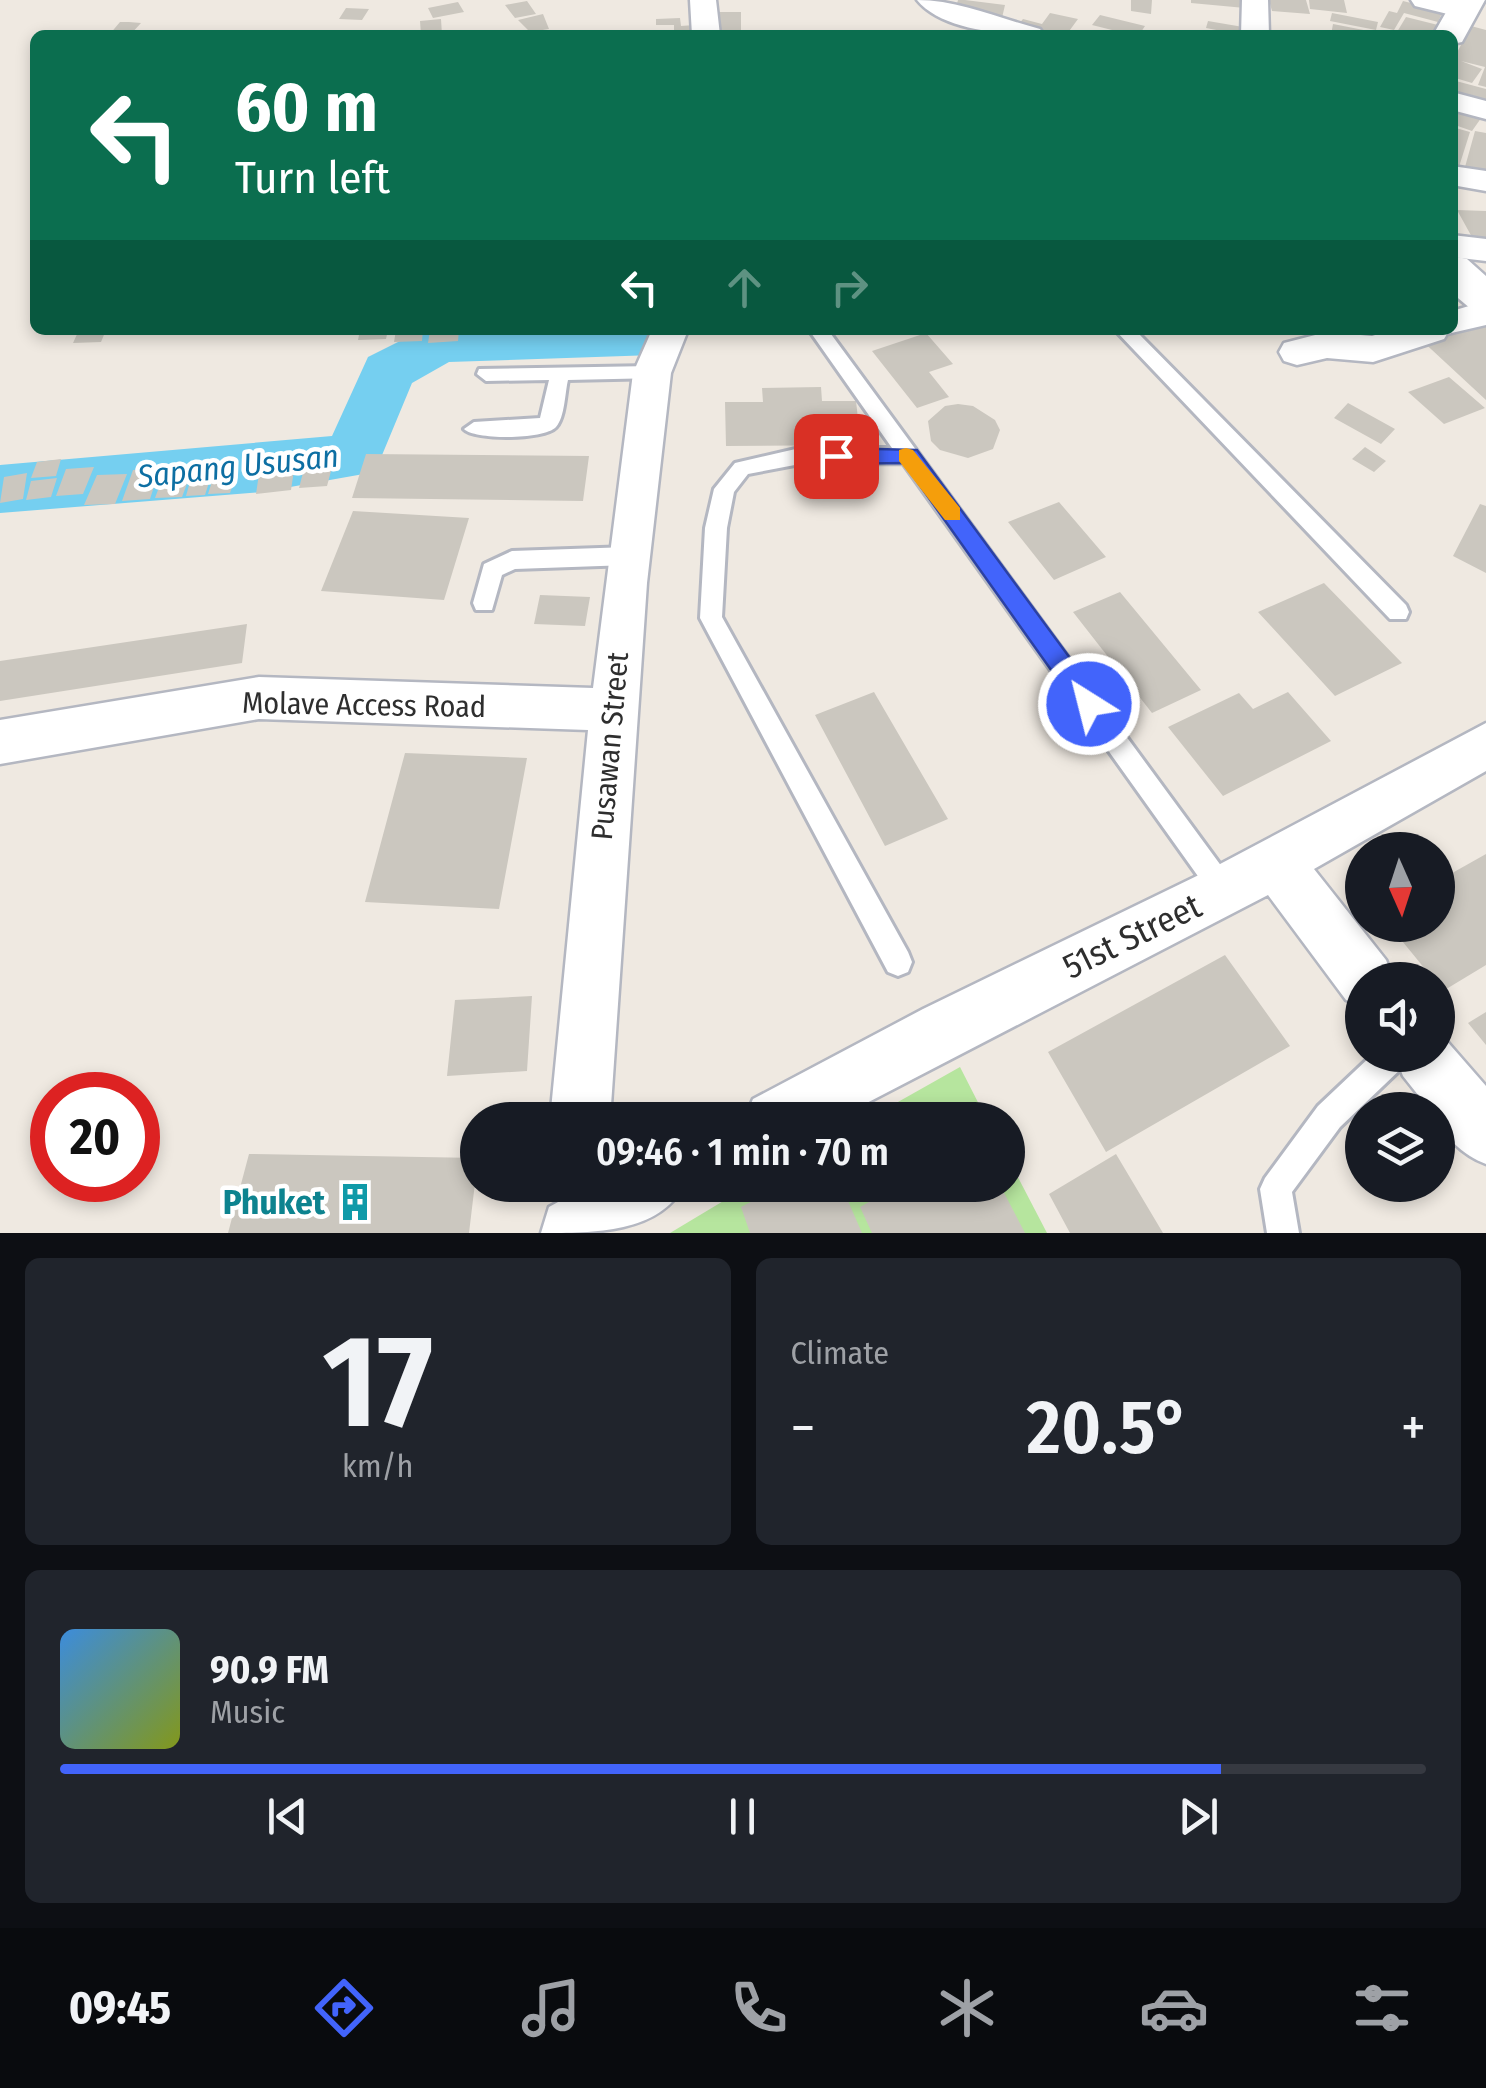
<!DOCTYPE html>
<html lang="en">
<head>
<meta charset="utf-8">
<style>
	body { margin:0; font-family:"Fira Sans Condensed",sans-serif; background:#20242c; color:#f1f3f6; height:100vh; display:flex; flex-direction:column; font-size:38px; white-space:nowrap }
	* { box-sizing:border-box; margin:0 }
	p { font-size:32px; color:#9ea1a6 }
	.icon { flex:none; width:55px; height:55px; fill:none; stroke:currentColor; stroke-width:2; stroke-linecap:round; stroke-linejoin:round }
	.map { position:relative; height:1233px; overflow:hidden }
	.panel { display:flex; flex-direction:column; gap:25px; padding:25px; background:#0d0f14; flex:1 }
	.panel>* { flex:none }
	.guide { position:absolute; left:30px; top:30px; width:1428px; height:305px; border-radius:15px; box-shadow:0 5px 15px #0003; background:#0b6e4f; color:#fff; overflow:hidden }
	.needle { width:65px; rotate:177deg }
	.tools { position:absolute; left:1345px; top:832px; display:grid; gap:20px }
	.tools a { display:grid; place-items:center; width:110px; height:110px; border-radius:50%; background:#171b24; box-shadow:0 5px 15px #0003; font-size:50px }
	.speed { position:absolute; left:30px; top:1072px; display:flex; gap:20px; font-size:50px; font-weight:700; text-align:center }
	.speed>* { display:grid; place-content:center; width:130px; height:130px; border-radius:50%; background:#171b24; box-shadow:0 5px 15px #0003; line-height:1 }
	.speed .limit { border:15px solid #d22; background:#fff; color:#111 }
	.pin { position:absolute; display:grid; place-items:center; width:85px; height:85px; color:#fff; margin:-42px; border-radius:20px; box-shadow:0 5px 15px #0006 }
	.me { position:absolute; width:110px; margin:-55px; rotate:324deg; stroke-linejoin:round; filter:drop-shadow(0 0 8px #0008) }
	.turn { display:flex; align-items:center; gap:35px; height:210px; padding:0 40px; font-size:45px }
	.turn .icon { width:130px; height:130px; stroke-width:2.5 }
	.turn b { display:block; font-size:70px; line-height:85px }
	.lanes { display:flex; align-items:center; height:95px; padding:0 40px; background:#0003; justify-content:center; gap:50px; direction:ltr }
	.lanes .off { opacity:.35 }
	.big { font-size:75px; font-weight:600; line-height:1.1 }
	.panel .widget { flex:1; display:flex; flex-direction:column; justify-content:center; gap:15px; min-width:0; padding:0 35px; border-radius:15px; background:#20242c }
	.panel .dial { align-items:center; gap:0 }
	.dial b { font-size:130px; line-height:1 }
	.song { display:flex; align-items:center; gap:30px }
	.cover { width:120px; height:120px; border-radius:15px; background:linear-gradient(135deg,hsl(210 70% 55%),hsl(70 70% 35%)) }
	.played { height:10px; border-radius:5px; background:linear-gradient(90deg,#4264fb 85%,#363941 85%) }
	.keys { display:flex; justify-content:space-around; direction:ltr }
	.heat { display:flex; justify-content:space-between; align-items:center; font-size:55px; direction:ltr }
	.panel .tiles { flex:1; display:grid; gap:25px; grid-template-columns:1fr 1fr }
	.widget:last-child { grid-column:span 2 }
	.trip { position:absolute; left:460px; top:1102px; width:565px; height:100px; border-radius:50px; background:#171b24; box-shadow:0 5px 15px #0003; font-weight:600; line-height:100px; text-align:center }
	.menu { display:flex; height:160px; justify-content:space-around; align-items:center; background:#090b0e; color:#9ea1a6 }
	.menu .icon { width:70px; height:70px }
	.menu .current { color:#4264fb }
	.menu b { font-size:45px; color:#f1f3f6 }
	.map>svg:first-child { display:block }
	.green { fill:#b6e59e }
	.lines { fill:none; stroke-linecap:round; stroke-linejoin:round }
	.river { fill:#75cff0; fill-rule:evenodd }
	.building { fill:#cbc7bf }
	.lane-casing { stroke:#b4b7c1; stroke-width:6 }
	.street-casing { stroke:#b4b7c1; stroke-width:5 }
	.secondary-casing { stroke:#b4b7c1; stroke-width:5 }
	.lane { fill:#fff; fill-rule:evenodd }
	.street { fill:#fff; fill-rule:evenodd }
	.secondary { fill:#fff; fill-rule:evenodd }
	.route { fill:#4264fb; stroke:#2b41a3; stroke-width:2.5 }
	.slow { fill:#f59e0b }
	.labels { text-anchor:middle; stroke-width:9; stroke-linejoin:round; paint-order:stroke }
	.street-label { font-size:30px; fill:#2e2e2e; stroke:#fff }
	.water-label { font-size:32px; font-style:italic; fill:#0d6fa3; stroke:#fff }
	.near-street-label { font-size:35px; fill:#2e2e2e; stroke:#fff }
	.near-culture-label { font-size:35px; font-weight:bold; fill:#0d838f; stroke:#fff; text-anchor:end }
</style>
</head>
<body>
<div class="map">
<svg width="1486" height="1233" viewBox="0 0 1486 1233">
	<rect width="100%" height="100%" fill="#efe9e1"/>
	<!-- green -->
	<path class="green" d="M960 1067 987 1120H866Z
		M1008 1158 1047 1233H670L750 1185H1008Z"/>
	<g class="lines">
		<!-- river -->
		<path class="river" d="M422 330H678L681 336 673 349 654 355 449 362 412 383 375 472 262 492 0 513V465L332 436 368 357Z"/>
	</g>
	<!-- building -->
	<path class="building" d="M958 0H965L1005 5 1002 18 955 11Z
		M1131 0H1152L1151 14 1131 11Z
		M1191 0H1244L1245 8 1191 3Z
		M1269 0H1306L1310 14 1272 11Z
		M1309 0H1344L1347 13 1310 9Z
		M527 1 536 14 515 18 505 5Z
		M1403 1 1443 11 1438 22 1404 13 1394 30 1380 27 1389 11 1397 13Z
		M458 2 464 12 433 18 428 8Z
		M346 8 369 9 362 20 339 19Z
		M718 12H741V35H718Z
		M1050 13 1078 19 1067 34 1017 26 1023 19 1042 24Z
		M1332 13 1378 22 1376 30 1330 21Z
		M543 14 549 29 530 32 518 20Z
		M1100 15 1145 26 1139 35H1132L1092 25Z
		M1406 17 1438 25 1432 35 1397 32Z
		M680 18 681 26 695 25 696 35H674V25H656V19Z
		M441 19 442 35H421L420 21Z
		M1208 21 1243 27 1242 35 1206 28Z
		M120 22H129L141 23 130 35H109Z
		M1333 24 1379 33V35H1331Z
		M1471 26 1486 30V87L1478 85 1485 67 1461 61 1482 69 1472 83 1452 77V62Z
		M1456 81 1486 89V100L1452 91Z
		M1452 103 1484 114 1472 131 1452 124Z
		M1452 127 1470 132 1457 173 1452 172Z
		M1475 131 1486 133V173L1465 167Z
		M1457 210 1486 211V239H1473Z
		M1486 318V400L1418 337Z
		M79 330H106L101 342 73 343Z
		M360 330H388L386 339 358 340Z
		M396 330H423L422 341 394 342Z
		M430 330H459L458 341 428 343Z
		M926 333 953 364 929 372 949 397 917 408 872 351Z
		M1449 377 1485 408 1444 424 1408 392Z
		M821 387 822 401H856L861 445 726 446 725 402H763L762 388Z
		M1348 403 1395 429 1381 444 1334 418Z
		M958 404 973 406 995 420 1000 430 993 449 968 458 940 450 931 441 928 421 945 406Z
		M1365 447 1386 461 1374 472 1352 459Z
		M366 454 589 456 583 501 352 498Z
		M296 457 291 490 256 494 261 460Z
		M61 459 56 476 31 478 37 462Z
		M334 460 327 486 299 488 306 461Z
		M94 467 83 494 56 496 66 469Z
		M160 468 150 499 122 501 133 470Z
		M213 470 205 495 186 496 193 471Z
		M215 472H237L230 493 208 494Z
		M27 473 23 499 0 503 4 477Z
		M191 473 182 497 155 498 164 474Z
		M127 474 115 504 84 505 97 475Z
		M57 478 51 497 26 500 31 481Z
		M1059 502 1106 557 1054 580 1008 522Z
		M1480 504 1486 506V573L1453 556Z
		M353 511 469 518 444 600 321 591Z
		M1324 583 1402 663 1335 696 1258 612Z
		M1120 592 1201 690 1152 713 1073 612Z
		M540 595 590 597 585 626 534 624Z
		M247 624 242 663 0 701V661Z
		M874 692 948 819 885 846 815 715Z
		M1288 692 1331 741 1223 796 1168 727 1239 693 1253 709Z
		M405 753 527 758 499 909 365 902Z
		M1486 854V965L1443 991 1389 925H1438V881Z
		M1225 955 1290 1046 1106 1152 1048 1052Z
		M532 996 527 1071 447 1076 455 1000Z
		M1486 1012V1045L1468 1023Z
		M249 1154 478 1158 469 1233H228Z
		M1116 1154 1163 1233H1070L1049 1194Z
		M784 1185H841L862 1233H750L741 1207Z
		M899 1185H1000L1025 1233H872L860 1207Z"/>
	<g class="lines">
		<!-- lane casing -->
		<g class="lane-casing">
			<path id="lane" d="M809 330H828L1233 882 1237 891 1233 900 1224 904 1215 900 903 463 800 464 748 474 734 492 727 528 722 617 908 952 912 962 908 972 898 976 888 972 700 618 705 528 714 489 735 463 800 448H892Z
				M1115 330H1135L1406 605 1409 612 1406 619H1390Z
				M652 366 661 373 659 378 568 380C565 392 565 417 556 427 544 440 474 440 464 429L474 422 540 418 549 380 486 381 477 374 479 369Z
				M629 547 640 556 629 565 515 569 502 575 492 610H476L473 603 484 564 512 551Z
				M1372 1055H1410L1405 1065 1340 1127 1292 1192 1299 1233H1267L1260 1189 1265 1178 1318 1106Z"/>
		</g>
		<!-- street casing -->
		<g class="street-casing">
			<path id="street" d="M690 0H716L720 35H692Z
				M917 0C959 0 998 18 1040 29L1044 35C1007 35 942 31 917 0Z
				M1242 0H1268L1269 35H1241Z
				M1411 0H1456L1477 10 1464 18 1415 6Z
				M1452 92 1486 101V119L1452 110Z
				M1452 166 1486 171V191L1452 185Z
				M1452 235 1486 239V261L1452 257Z
				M1486 301V325L1447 334 1444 339 1373 362 1327 358 1297 365 1284 361 1279 352 1284 343 1327 332 1372 336 1391 330H1452V311Z
				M652 330H688L671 373 647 583 610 1120H550L588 730 259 719 0 764V720L259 677 593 688 633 373Z
				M1486 723V771L1314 869 1386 960 1394 980H1362V1007L1346 1000 1268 895 834 1120H744L753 1099 923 1009 1205 872Z
				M1438 1031 1486 1086V1164C1465 1156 1438 1135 1438 1110H1430L1403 1076 1395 1055H1438Z
				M589 1185H684C660 1233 594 1233 541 1233L549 1207Z"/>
		</g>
		<!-- secondary casing -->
		<g class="secondary-casing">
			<path id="secondary" d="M1453 0H1485L1462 42 1452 44V35H1433Z
				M1452 256 1467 259 1486 276V313L1471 309 1452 293Z"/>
		</g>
		<!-- lane -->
		<use href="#lane" class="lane"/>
		<!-- street -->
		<use href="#street" class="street"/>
		<!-- secondary -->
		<use href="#secondary" class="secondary"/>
	</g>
	<!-- route -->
	<path class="route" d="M836 448 917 450 1098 696 1101 704 1098 712H1081L904 463 836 464 826 456Z"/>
	<!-- slow -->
	<path class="slow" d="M906 448 913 450 960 508V520H945L899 461V450Z"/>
	<!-- icons -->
	<defs>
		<g id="building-bare" transform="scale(3)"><path d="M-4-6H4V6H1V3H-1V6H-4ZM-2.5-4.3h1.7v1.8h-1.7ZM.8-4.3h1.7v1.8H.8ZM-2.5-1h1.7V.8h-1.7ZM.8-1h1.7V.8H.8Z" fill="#0f9aa8" stroke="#fff" stroke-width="2.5" paint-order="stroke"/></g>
	</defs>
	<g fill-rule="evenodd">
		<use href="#building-bare" x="355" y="1202"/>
	</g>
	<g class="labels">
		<!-- street labels -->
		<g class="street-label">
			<text transform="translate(364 705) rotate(1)" y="10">Molave Access Road</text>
			<text transform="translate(610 746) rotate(-85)" y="10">Pusawan Street</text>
		</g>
		<!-- water labels -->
		<g class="water-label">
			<text transform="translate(238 466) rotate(-6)" y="11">Sapang Ususan</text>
		</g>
		<!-- near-street labels -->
		<g class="near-street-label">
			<text transform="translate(1132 936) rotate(-26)" y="12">51st Street</text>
		</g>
		<!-- near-culture labels -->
		<g class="near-culture-label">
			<text x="325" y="1214">Phuket</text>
		</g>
	</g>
</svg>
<div class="tools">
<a><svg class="needle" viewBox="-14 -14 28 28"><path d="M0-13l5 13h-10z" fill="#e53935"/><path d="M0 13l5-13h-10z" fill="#9ea1a6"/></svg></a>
<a><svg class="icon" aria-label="sound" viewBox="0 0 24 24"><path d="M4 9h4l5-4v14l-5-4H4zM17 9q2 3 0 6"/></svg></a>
<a><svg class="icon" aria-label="layers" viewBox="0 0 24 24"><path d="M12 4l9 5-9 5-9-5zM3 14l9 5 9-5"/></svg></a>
</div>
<div class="speed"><div class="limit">20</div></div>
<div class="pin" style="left:836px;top:456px;background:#d93025"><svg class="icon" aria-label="arrive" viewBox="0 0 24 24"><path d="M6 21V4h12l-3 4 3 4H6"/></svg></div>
<svg class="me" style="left:1089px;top:704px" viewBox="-20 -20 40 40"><circle r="17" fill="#4264fb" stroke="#fff" stroke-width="3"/><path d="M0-11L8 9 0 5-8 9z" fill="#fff"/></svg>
<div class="trip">09:46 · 1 min · 70 m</div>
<div class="guide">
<div class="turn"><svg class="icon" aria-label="left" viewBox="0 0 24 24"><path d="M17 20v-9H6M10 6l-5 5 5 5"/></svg><div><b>60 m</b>Turn left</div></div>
<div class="lanes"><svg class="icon" aria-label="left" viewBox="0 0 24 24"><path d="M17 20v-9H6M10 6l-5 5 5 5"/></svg><svg class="icon off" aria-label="ahead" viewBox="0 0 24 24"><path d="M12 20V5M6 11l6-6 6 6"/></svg><svg class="icon off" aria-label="right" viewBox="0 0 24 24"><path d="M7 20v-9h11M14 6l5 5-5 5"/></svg></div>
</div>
</div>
<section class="panel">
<div class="tiles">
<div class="widget dial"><b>17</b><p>km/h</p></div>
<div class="widget"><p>Climate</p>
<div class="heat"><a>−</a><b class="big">20.5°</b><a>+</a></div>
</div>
<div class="widget">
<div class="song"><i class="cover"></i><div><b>90.9 FM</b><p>Music</p></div></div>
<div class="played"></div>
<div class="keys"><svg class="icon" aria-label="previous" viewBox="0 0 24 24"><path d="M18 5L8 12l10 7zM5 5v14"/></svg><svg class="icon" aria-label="pause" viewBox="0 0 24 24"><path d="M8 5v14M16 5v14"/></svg><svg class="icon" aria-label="next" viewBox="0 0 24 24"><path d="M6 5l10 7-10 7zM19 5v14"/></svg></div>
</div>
</div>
</section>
<nav class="menu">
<b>09:45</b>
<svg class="icon current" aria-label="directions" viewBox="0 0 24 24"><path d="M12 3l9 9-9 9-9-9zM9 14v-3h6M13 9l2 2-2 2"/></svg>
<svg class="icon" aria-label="music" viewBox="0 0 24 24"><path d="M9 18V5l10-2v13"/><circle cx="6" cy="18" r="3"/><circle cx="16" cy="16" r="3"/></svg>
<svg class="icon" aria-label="phone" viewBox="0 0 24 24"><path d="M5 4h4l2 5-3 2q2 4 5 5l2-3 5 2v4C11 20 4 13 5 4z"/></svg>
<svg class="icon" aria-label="climate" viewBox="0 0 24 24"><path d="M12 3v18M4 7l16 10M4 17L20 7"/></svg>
<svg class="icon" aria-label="car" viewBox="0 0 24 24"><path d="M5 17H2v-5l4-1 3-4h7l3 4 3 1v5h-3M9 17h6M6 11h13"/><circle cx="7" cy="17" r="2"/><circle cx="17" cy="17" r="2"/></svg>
<svg class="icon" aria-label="filters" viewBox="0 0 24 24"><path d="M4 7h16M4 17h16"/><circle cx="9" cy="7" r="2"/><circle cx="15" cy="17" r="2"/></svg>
</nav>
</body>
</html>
